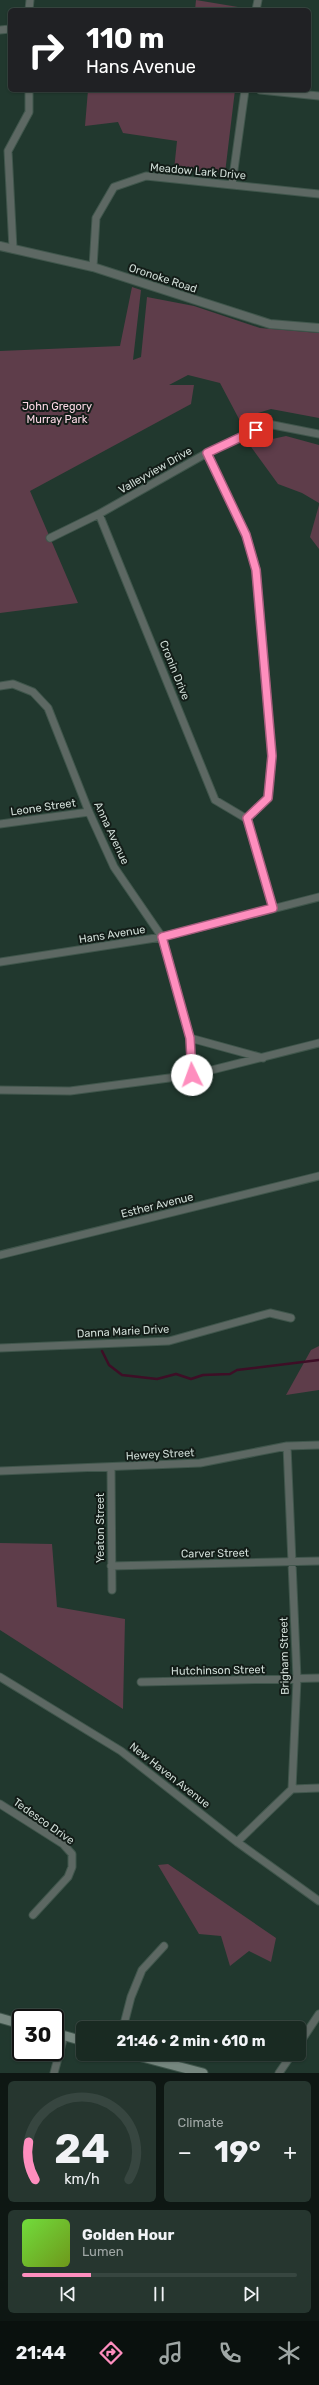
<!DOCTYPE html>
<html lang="en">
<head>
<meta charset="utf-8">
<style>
	body { margin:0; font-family:Rubik,sans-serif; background:#26362f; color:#f1f3f6; height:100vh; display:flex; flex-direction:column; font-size:15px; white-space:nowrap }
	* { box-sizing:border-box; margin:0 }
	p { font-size:13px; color:#9fa7a5 }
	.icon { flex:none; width:22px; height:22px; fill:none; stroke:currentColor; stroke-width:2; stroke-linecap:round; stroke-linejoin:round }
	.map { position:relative; height:2073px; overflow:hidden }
	.sheet { display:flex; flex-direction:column; gap:8px; padding:8px; background:#0e1713; flex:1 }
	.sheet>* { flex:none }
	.top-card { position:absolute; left:8px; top:8px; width:303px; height:84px; border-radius:6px; box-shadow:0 1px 3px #0004,0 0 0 1px #374640; background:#202124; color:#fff; overflow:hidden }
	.speed { position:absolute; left:12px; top:2009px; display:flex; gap:8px; font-size:20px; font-weight:700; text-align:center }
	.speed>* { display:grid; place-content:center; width:52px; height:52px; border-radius:50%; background:#192a22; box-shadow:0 1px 3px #0004,0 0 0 1px #374640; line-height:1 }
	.speed .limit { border:2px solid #111; border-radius:6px; background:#fff; color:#111 }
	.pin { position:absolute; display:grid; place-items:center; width:34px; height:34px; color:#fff; margin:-17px; border-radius:8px; box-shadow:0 2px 6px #0006 }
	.me { position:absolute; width:44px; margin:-22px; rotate:357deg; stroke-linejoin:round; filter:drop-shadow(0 0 3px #0008) }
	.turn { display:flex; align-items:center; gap:14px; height:84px; padding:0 12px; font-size:18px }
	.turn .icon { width:52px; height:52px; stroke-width:2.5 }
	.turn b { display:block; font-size:28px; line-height:34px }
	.big { font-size:30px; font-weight:700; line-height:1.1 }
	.sheet .widget { flex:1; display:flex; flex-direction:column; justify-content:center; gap:6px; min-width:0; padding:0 14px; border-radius:6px; background:#26362f }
	.sheet .dial { align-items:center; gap:0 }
	.dial svg { height:104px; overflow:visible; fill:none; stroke:#374640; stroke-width:7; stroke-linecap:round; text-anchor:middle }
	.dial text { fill:#f1f3f6; stroke:none }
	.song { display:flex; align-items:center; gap:12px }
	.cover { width:48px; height:48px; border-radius:6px; background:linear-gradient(135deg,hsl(100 70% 55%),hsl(80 70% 35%)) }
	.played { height:4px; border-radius:2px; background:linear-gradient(90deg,#fe8ebe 25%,#374640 25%) }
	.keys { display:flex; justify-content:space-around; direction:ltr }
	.heat { display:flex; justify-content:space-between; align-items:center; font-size:22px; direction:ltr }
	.sheet .tiles { flex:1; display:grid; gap:8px; grid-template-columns:1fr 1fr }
	.widget:last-child { grid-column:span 2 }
	.trip { position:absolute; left:76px; top:2021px; width:230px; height:40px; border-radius:6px; background:#192a22; box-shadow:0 1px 3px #0004,0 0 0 1px #374640; font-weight:700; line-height:40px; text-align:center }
	.menu { display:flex; height:64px; justify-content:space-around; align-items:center; background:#0a110e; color:#9fa7a5 }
	.menu .icon { width:28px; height:28px }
	.menu .selected { color:#fe8ebe }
	.menu b { font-size:18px; color:#f1f3f6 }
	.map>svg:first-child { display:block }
	.green { fill:#5e3d4a }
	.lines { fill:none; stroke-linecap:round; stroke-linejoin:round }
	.stream { stroke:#3e0e26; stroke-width:2.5 }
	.minor-casing { stroke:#40564c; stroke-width:9 }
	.tertiary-casing { stroke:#40564c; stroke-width:10 }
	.secondary-casing { stroke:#40564c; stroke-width:11 }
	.minor { stroke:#5d6863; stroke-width:7 }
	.tertiary { stroke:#5d6863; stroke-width:8 }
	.secondary { stroke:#75867e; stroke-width:9 }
	.route-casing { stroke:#a55c7c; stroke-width:10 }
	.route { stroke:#fe8ebe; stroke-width:7 }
	.labels { text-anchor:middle; stroke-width:4; stroke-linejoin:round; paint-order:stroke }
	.street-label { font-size:11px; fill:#d0ddd7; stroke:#131d18 }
	.park-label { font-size:11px; fill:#fbd7e4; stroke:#131d18 }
</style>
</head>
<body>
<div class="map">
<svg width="319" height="2073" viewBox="0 0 319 2073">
	<rect width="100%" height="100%" fill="#21382e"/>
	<!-- green -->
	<path class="green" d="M196 0 244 8 243 10H195Z
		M88 90H235L225 173 174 170 177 141 123 133 118 122 85 126Z
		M132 287 141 290 133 360 141 357 147 297 194 306 260 328 319 333V418L271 409 239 419 220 383 188 375 169 385H194L191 404 30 491 78 603 0 613V351L120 346Z
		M286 436 319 445V503L302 493 278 484 249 444Z
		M319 505V549L310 537Z
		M319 1346V1390L286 1395 311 1350Z
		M0 1543 52 1544 57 1607 125 1619 123 1709 0 1630Z
		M168 1864 276 1938 271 1962 249 1951 230 1966 221 1936 199 1934 158 1865Z"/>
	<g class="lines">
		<!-- stream -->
		<path class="stream" d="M102 1351 109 1365 122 1375 157 1379 176 1374 191 1379 203 1375 230 1374 237 1370 319 1360"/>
		<!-- minor casing -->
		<g class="minor-casing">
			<path id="minor" d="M29 10 30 0
				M256 10 258 0
				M0 30 10 29
				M260 90 319 96
				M232 184 245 90
				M13 249 8 151 29 112V90
				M93 267 96 218 114 187 146 176 319 194
				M207 453 246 535 256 569 272 756 268 798 247 819 273 908
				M99 514 215 800 247 819
				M50 538 99 514 207 453 268 424 319 434
				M0 686 13 684 33 692 48 708 89 812 114 867 162 937 190 1038 263 1058
				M0 824 89 812
				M0 962 162 937 319 897
				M190 1038 192 1075
				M0 1090 70 1091 192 1075 319 1043
				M0 1255 319 1176
				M0 1348 169 1341 270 1313 291 1318
				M111 1467 112 1590
				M0 1471 200 1463 287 1446 319 1445
				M111 1566 319 1561
				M0 1677 121 1751 237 1842 319 1901
				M141 1682 319 1678
				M292 1789 319 1788
				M0 1804 63 1844 72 1854V1867L68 1877 33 1915
				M237 1842 292 1789 297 1679 287 1446
				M123 2028 131 1997 142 1970 164 1946
				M299 2044 319 2014
				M54 2073 64 2036
				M279 2073 292 2054"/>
		</g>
		<!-- tertiary casing -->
		<g class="tertiary-casing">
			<path id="tertiary" d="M0 246 93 267 270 324 319 328"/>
		</g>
		<!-- secondary casing -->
		<g class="secondary-casing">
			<path id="secondary" d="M0 2018 21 2024
				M55 2033 83 2041
				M131 2054 203 2073"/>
		</g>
		<!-- minor -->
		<use href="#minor" class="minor"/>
		<!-- tertiary -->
		<use href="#tertiary" class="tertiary"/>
		<!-- secondary -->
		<use href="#secondary" class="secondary"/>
	</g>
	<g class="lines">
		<!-- route casing -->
		<g class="route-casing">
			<path id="route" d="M192 1075 190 1038 162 937 273 908 247 818 268 798 272 756 256 570 246 535 207 453 256 430"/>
		</g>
		<!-- route -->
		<use href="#route" class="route"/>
	</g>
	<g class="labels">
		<!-- street labels -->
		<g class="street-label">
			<text transform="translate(198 171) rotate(5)" y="4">Meadow Lark Drive</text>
			<text transform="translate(163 278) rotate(18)" y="4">Oronoke Road</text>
			<text transform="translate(155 470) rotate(-30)" y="4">Valleyview Drive</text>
			<text transform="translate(175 670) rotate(68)" y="4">Cronin Drive</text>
			<text transform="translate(43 807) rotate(-8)" y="4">Leone Street</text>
			<text transform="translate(112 833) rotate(65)" y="4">Anna Avenue</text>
			<text transform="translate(112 934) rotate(-9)" y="4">Hans Avenue</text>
			<text transform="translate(157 1205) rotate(-14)" y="4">Esther Avenue</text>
			<text transform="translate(123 1331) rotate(-3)" y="4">Danna Marie Drive</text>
			<text transform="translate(160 1454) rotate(-3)" y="4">Hewey Street</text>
			<text transform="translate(100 1528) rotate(-90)" y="4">Yeaton Street</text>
			<text transform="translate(215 1553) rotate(-1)" y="4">Carver Street</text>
			<text transform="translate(284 1656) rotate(-91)" y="4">Brigham Street</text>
			<text transform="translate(218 1670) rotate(-1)" y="4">Hutchinson Street</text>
			<text transform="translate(170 1775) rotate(38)" y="4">New Haven Avenue</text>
			<text transform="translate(44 1821) rotate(35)" y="4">Tedesco Drive</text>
		</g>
		<!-- park labels -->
		<g class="park-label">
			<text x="57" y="410">John Gregory<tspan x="57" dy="13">Murray Park</tspan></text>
		</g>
	</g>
</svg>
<div class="speed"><div class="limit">30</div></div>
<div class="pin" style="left:256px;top:430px;background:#d93025"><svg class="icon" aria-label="arrive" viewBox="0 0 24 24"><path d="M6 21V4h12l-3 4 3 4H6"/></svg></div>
<svg class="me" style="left:192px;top:1075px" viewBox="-20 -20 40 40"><circle r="19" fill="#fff"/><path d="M0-13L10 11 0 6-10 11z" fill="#fe8ebe"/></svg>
<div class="trip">21:46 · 2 min · 610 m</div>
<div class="top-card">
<div class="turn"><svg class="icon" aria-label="right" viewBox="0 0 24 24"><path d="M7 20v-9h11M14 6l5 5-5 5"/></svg><div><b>110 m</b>Hans Avenue</div></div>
</div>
</div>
<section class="sheet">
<div class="tiles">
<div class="widget dial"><svg viewBox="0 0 100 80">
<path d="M14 69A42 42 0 1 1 86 69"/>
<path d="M14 69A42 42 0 0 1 9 40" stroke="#fe8ebe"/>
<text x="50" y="56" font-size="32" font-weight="700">24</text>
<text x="50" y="72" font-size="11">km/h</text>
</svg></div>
<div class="widget"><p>Climate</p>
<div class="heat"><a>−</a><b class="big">19°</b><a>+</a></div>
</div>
<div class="widget">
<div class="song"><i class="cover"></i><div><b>Golden Hour</b><p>Lumen</p></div></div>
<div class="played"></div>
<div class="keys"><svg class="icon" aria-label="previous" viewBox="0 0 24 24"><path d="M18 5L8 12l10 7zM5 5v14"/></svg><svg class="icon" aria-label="pause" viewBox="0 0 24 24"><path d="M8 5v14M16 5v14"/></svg><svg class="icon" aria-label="next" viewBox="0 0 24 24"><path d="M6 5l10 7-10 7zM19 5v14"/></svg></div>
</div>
</div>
</section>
<nav class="menu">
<b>21:44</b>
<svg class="icon selected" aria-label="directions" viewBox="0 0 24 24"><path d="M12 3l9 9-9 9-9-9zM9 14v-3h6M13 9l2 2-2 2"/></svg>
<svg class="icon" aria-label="music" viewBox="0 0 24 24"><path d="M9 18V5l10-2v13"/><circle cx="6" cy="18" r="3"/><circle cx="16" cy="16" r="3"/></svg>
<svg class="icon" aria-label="phone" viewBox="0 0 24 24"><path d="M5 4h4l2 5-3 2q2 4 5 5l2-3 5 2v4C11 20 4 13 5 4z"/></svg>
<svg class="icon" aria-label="climate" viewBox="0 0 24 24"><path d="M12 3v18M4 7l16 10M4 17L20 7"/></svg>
</nav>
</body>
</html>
